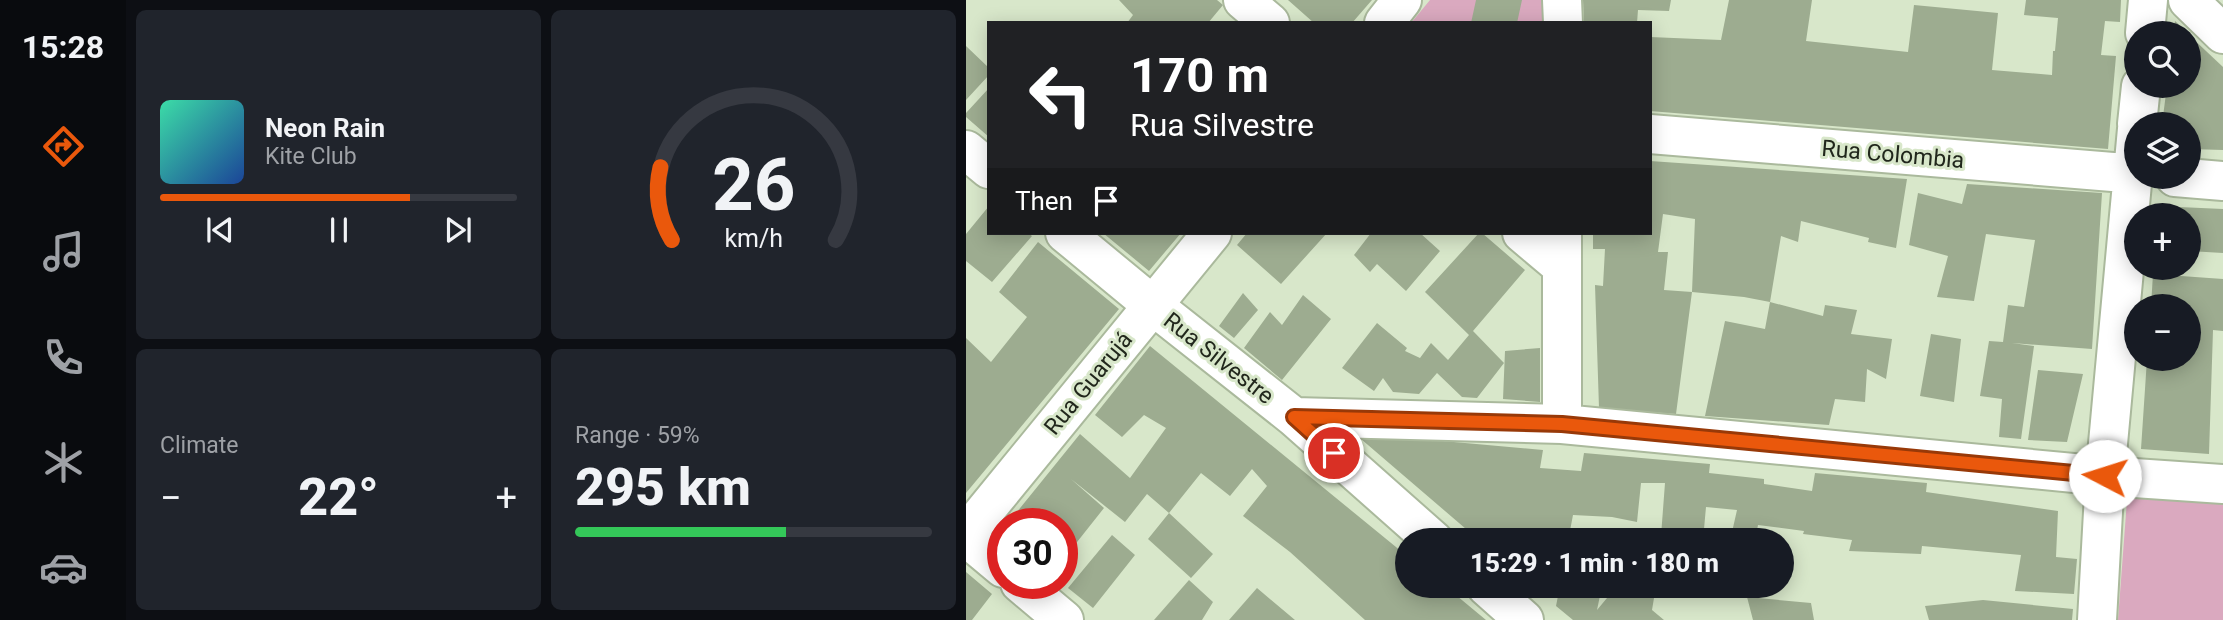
<!DOCTYPE html>
<html lang="en">
<head>
<meta charset="utf-8">
<style>
	body { margin:0; font-family:Roboto,sans-serif; background:#20242c; color:#f1f3f6; height:100vh; display:flex; flex-direction:column; font-size:26px; white-space:nowrap }
	* { box-sizing:border-box; margin:0 }
	p { font-size:23px; color:#9ea1a6 }
	.icon { flex:none; width:38px; height:38px; fill:none; stroke:currentColor; stroke-width:2; stroke-linecap:round; stroke-linejoin:round }
	.map { position:relative; flex:1; overflow:hidden }
	.panel { display:flex; flex-direction:column; gap:10px; padding:10px; background:#0d0f14; width:840px }
	.panel>* { flex:none }
	.banner { position:absolute; left:21px; top:21px; width:665px; height:214px; border-radius:0px; box-shadow:0 4px 18px #0003; background:#202124; color:#fff; overflow:hidden }
	.controls { position:absolute; left:1158px; top:21px; display:grid; gap:14px }
	.controls a { display:grid; place-items:center; width:77px; height:77px; border-radius:50%; background:#171b24; box-shadow:0 4px 18px #0003; font-size:35px }
	.speed { position:absolute; left:21px; top:508px; display:flex; gap:14px; font-size:35px; font-weight:700; text-align:center }
	.speed>* { display:grid; place-content:center; width:91px; height:91px; border-radius:50%; background:#171b24; box-shadow:0 4px 18px #0003; line-height:1 }
	.speed .limit { border:10px solid #d22; background:#fff; color:#111 }
	.pin { position:absolute; display:grid; place-items:center; width:60px; height:60px; color:#fff; margin:-30px; border:4px solid #fff; border-radius:50%; box-shadow:0 2px 7px #0007 }
	.me { position:absolute; width:77px; margin:-38px; rotate:275deg; stroke-linejoin:round; filter:drop-shadow(0 0 5px #0008) }
	.turn { display:flex; align-items:center; gap:24px; height:147px; padding:0 28px; font-size:32px }
	.turn .icon { width:91px; height:91px; stroke-width:2.5 }
	.turn b { display:block; font-size:49px; line-height:60px }
	.then { display:flex; align-items:center; height:66px; padding:0 28px; background:#0003; gap:14px; font-size:26px }
	.big { font-size:52px; font-weight:800; line-height:1.1 }
	.panel .tile { flex:1; display:flex; flex-direction:column; justify-content:center; gap:10px; min-width:0; padding:0 24px; border-radius:10px; background:#20242c }
	.panel .dial { align-items:center; gap:0 }
	.dial svg { height:182px; overflow:visible; fill:none; stroke:#363941; stroke-width:7; stroke-linecap:round; text-anchor:middle }
	.dial text { fill:#f1f3f6; stroke:none }
	.song { display:flex; align-items:center; gap:21px }
	.cover { width:84px; height:84px; border-radius:10px; background:linear-gradient(135deg,hsl(160 70% 55%),hsl(220 70% 35%)) }
	.played { height:7px; border-radius:4px; background:linear-gradient(90deg,#ea580c 70%,#363941 70%) }
	.keys { display:flex; justify-content:space-around; direction:ltr }
	.heat { display:flex; justify-content:space-between; align-items:center; font-size:38px; direction:ltr }
	.charge { height:10px; border-radius:5px; background:linear-gradient(90deg,#34c759 59%,#363941 0) }
	.panel .tiles { flex:1; display:grid; gap:10px; grid-template-columns:repeat(2,1fr) }
	.trip { position:absolute; left:429px; top:528px; width:399px; height:70px; border-radius:35px; background:#171b24; box-shadow:0 4px 18px #0003; font-weight:800; line-height:70px; text-align:center }
	main { display:flex; flex:1; min-height:0 }
	.tab-bar { display:flex; flex-direction:column; width:126px; justify-content:space-around; align-items:center; background:#090b0e; color:#9ea1a6 }
	.tab-bar .icon { width:49px; height:49px }
	.tab-bar .selected { color:#ea580c }
	.tab-bar b { font-size:32px; color:#f1f3f6 }
	.map>svg:first-child { display:block }
	.green { fill:#daa9bf }
	.building { fill:#9dac90 }
	.lines { fill:none; stroke-linecap:round; stroke-linejoin:round }
	.minor-casing { stroke:#aab99c; stroke-width:42 }
	.minor { stroke:#fff; stroke-width:38 }
	.route-casing { stroke:#983908; stroke-width:18 }
	.route { stroke:#ea580c; stroke-width:12 }
	.labels { text-anchor:middle; stroke-width:6; stroke-linejoin:round; paint-order:stroke }
	.street-label { font-size:23px; fill:#21271c; stroke:#d8e7ca }
</style>
</head>
<body>
<main>
<nav class="tab-bar">
<b>15:28</b>
<svg class="icon selected" aria-label="directions" viewBox="0 0 24 24"><path d="M12 3l9 9-9 9-9-9zM9 14v-3h6M13 9l2 2-2 2"/></svg>
<svg class="icon" aria-label="music" viewBox="0 0 24 24"><path d="M9 18V5l10-2v13"/><circle cx="6" cy="18" r="3"/><circle cx="16" cy="16" r="3"/></svg>
<svg class="icon" aria-label="phone" viewBox="0 0 24 24"><path d="M5 4h4l2 5-3 2q2 4 5 5l2-3 5 2v4C11 20 4 13 5 4z"/></svg>
<svg class="icon" aria-label="climate" viewBox="0 0 24 24"><path d="M12 3v18M4 7l16 10M4 17L20 7"/></svg>
<svg class="icon" aria-label="car" viewBox="0 0 24 24"><path d="M5 17H2v-5l4-1 3-4h7l3 4 3 1v5h-3M9 17h6M6 11h13"/><circle cx="7" cy="17" r="2"/><circle cx="17" cy="17" r="2"/></svg>
</nav>
<section class="panel">
<div class="tiles">
<div class="tile">
<div class="song"><i class="cover"></i><div><b>Neon Rain</b><p>Kite Club</p></div></div>
<div class="played"></div>
<div class="keys"><svg class="icon" aria-label="previous" viewBox="0 0 24 24"><path d="M18 5L8 12l10 7zM5 5v14"/></svg><svg class="icon" aria-label="pause" viewBox="0 0 24 24"><path d="M8 5v14M16 5v14"/></svg><svg class="icon" aria-label="next" viewBox="0 0 24 24"><path d="M6 5l10 7-10 7zM19 5v14"/></svg></div>
</div>
<div class="tile dial"><svg viewBox="0 0 100 80">
<path d="M14 69A42 42 0 1 1 86 69"/>
<path d="M14 69A42 42 0 0 1 9 37" stroke="#ea580c"/>
<text x="50" y="56" font-size="32" font-weight="700">26</text>
<text x="50" y="72" font-size="11">km/h</text>
</svg></div>
<div class="tile"><p>Climate</p>
<div class="heat"><a>−</a><b class="big">22°</b><a>+</a></div>
</div>
<div class="tile"><p>Range · 59%</p><b class="big">295 km</b><div class="charge"></div></div>
</div>
</section>
<div class="map">
<svg width="1257" height="620" viewBox="0 0 1257 620">
	<rect width="100%" height="100%" fill="#d8e7ca"/>
	<!-- green -->
	<path class="green" d="M464 0H578L579 23H445Z
		M1162 487 1257 494V620H1152Z"/>
	<!-- building -->
	<path class="building" d="M153 0H251L257 5 242 23H161L167 15Z
		M322 0H406L386 23H348Z
		M510 0H556L551 23H505Z
		M617 0H705L703 11 672 10 671 23H618Z
		M763 0H846L840 41 942 52 948 5 1032 13 1026 70 1086 75 1087 51H1089L1092 18 1058 15 1060 0H1155L1154 22 1139 21 1135 55 1150 56 1142 149 684 111V37L755 40Z
		M1209 21 1222 33H1207Z
		M1223 35 1257 67V150L1223 149V124H1196L1201 86H1223Z
		M0 46 23 68V75L0 100Z
		M23 88V137L0 117V113Z
		M684 161 941 179 930 248 902 242 903 238 835 221 832 242 815 236 804 302 857 316 859 305 891 310 885 334 926 339 920 379 901 369 899 402 869 399 863 425 739 416 759 321 799 329 804 302 778 297 726 292 729 219 697 214 692 252H702L698 290 726 292 710 414 633 408 629 285 637 286 639 249H627V233H684Z
		M1001 184 1136 193 1126 349 1046 343 1068 346 1055 439 1033 437 1036 399 1014 396 1023 341 1037 342 1042 305 1058 307 1069 240 1020 234 1008 301 971 297 982 256 943 245 952 193 996 204Z
		M23 206V233H62L66 236 26 282 0 261V234Z
		M1191 206 1257 209V253L1223 251V215H1190Z
		M137 233H215L183 271Z
		M281 233H361L315 284 271 245Z
		M405 233H454L474 251 440 291 411 264 404 272 388 255Z
		M513 233H516L559 270 507 331 538 363 511 398 496 397 471 373 453 394 427 392 417 378 408 391 376 368 411 323 441 348 439 351 454 358 465 343 482 360 503 335 459 292Z
		M72 242 153 309 0 493V338L25 362 61 317 33 292Z
		M1187 274 1257 279V331L1247 330 1243 454 1175 449 1181 359H1223V306H1185Z
		M277 293 292 310 268 338 253 326Z
		M337 295 365 319 316 380 278 348 304 312 316 325Z
		M965 334 995 339 988 402 954 396Z
		M184 346 441 556V586H479L520 620H399L324 552 277 516 301 486 286 469 264 496 235 473 203 513 181 494 159 522 105 479 138 508 96 561V523H42L114 434 164 478 200 428 178 415 156 437 129 415Z
		M574 348V402L537 399 539 351Z
		M1072 370 1117 374 1101 442 1062 440Z
		M388 433 577 450 574 468 615 471 618 453 744 464 743 473 798 479V484L846 491 849 473 961 483 960 492 1092 511 1090 557 1111 559 1108 594 1049 591 1055 555 956 546 955 554 883 551 886 540 837 534 838 531 792 525 789 541H764L771 510 740 507 737 540 695 536 699 483H675L671 522 646 517 607 515 602 541H514Z
		M203 513 247 554 225 578 182 539Z
		M146 535 169 555 127 608 102 588Z
		M0 572 26 594 6 620H0Z
		M223 580 247 602 236 620H188Z
		M594 586H636L631 610 651 586H690L686 610 698 620H607L590 606Z
		M291 588 329 620H263Z
		M781 597 845 603 848 620H787Z
		M1017 600 1107 609 1106 620H963L959 606Z"/>
	<g class="lines">
		<!-- minor casing -->
		<g class="minor-casing">
			<path id="minor" d="M277 0 304 23
				M596 0 597 23
				M1222 0 1257 34
				M418 23 436 0
				M1179 33 1182 0
				M1171 124 1175 86
				M684 134 1171 174
				M0 150 23 169
				M1209 177 1257 181
				M99 233 185 304 328 417 468 541
				M556 233 594 265
				M328 417 596 424 1139 476 1257 484
				M596 424V233
				M0 534 246 233
				M0 537 37 568
				M54 583 98 620
				M520 586 558 620
				M1131 620 1139 476 1171 129"/>
		</g>
		<!-- minor -->
		<use href="#minor" class="minor"/>
	</g>
	<g class="lines">
		<!-- route casing -->
		<g class="route-casing">
			<path id="route" d="M368 453 328 417 596 424 1139 476"/>
		</g>
		<!-- route -->
		<use href="#route" class="route"/>
	</g>
	<g class="labels">
		<!-- street labels -->
		<g class="street-label">
			<text transform="translate(927 154) rotate(5)" y="8">Rua Colombia</text>
			<text transform="translate(253 358) rotate(38)" y="8">Rua Silvestre</text>
			<text transform="translate(122 383) rotate(-51)" y="8">Rua Guarujá</text>
		</g>
	</g>
</svg>
<div class="controls">
<a><svg class="icon" aria-label="search" viewBox="0 0 24 24"><circle cx="10" cy="10" r="6"/><path d="M15 15l6 6"/></svg></a>
<a><svg class="icon" aria-label="layers" viewBox="0 0 24 24"><path d="M12 4l9 5-9 5-9-5zM3 14l9 5 9-5"/></svg></a>
<a>+</a>
<a>−</a>
</div>
<div class="speed"><div class="limit">30</div></div>
<div class="pin" style="left:368px;top:453px;background:#d93025"><svg class="icon" aria-label="arrive" viewBox="0 0 24 24"><path d="M6 21V4h12l-3 4 3 4H6"/></svg></div>
<svg class="me" style="left:1139px;top:476px" viewBox="-20 -20 40 40"><circle r="19" fill="#fff"/><path d="M0-13L10 11 0 6-10 11z" fill="#ea580c"/></svg>
<div class="trip">15:29 · 1 min · 180 m</div>
<div class="banner">
<div class="turn"><svg class="icon" aria-label="left" viewBox="0 0 24 24"><path d="M17 20v-9H6M10 6l-5 5 5 5"/></svg><div><b>170 m</b>Rua Silvestre</div></div>
<div class="then">Then<svg class="icon" aria-label="arrive" viewBox="0 0 24 24"><path d="M6 21V4h12l-3 4 3 4H6"/></svg></div>
</div>
</div>
</main>
</body>
</html>
